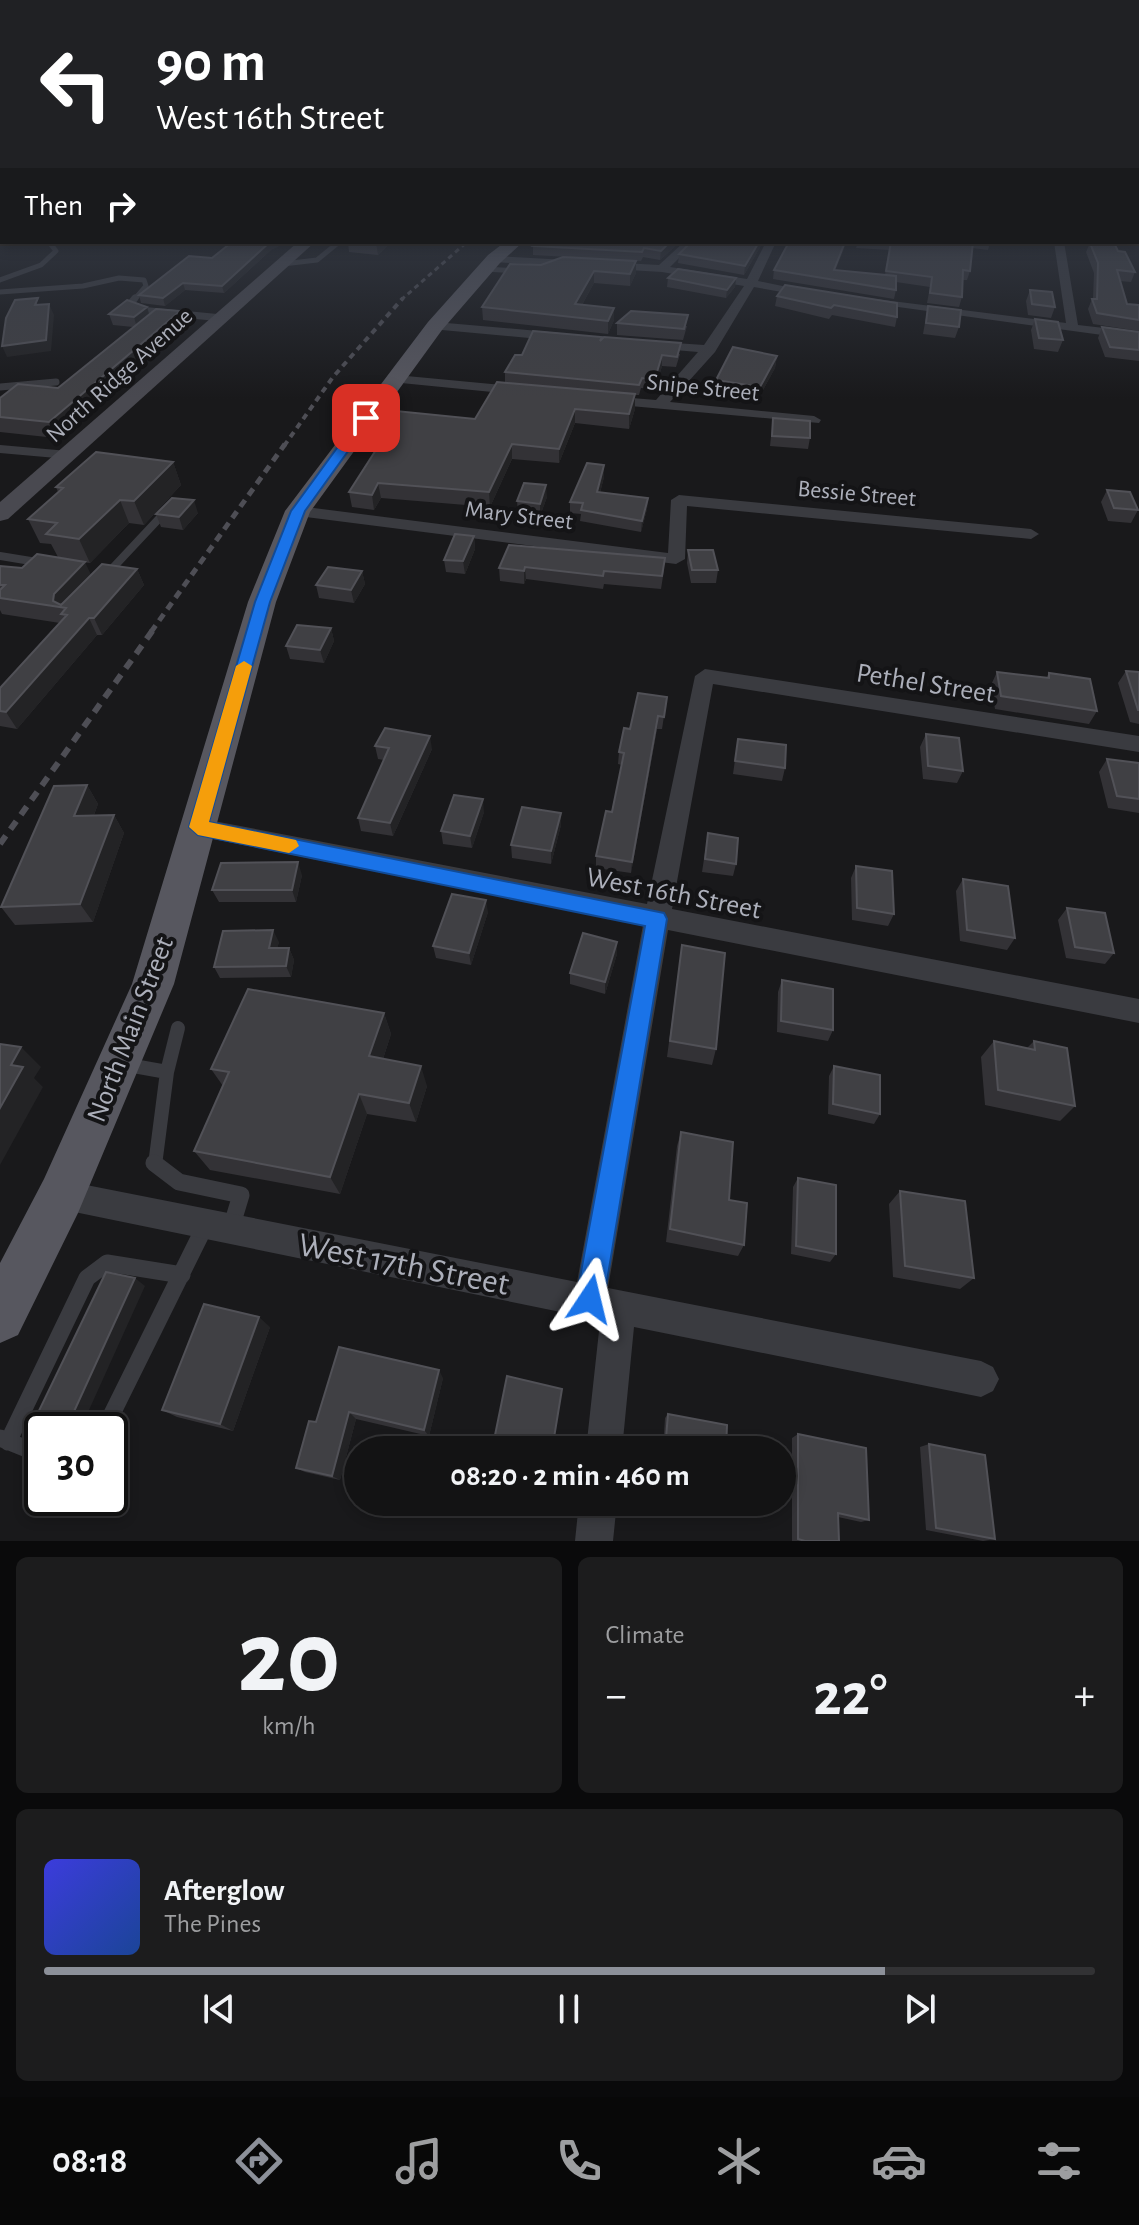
<!DOCTYPE html>
<html lang="en">
<head>
<meta charset="utf-8">
<style>
	body { margin:0; font-family:"Alegreya Sans",sans-serif; background:#1c1c1d; color:#f1f3f6; height:100vh; display:flex; flex-direction:column; font-size:30px; white-space:nowrap }
	* { box-sizing:border-box; margin:0 }
	p { font-size:26px; color:#9d9ea0 }
	.icon { flex:none; width:44px; height:44px; fill:none; stroke:currentColor; stroke-width:2; stroke-linecap:round; stroke-linejoin:round }
	.map { position:relative; height:1541px; overflow:hidden }
	.drawer { display:flex; flex-direction:column; gap:16px; padding:16px; background:#0a0a0b; flex:1 }
	.drawer>* { flex:none }
	.guide { position:absolute; left:0px; top:0px; width:1140px; height:244px; box-shadow:0 4px 12px #0003,0 0 0 2px #323234; background:#202124; color:#fff; overflow:hidden }
	.speed { position:absolute; left:24px; top:1412px; display:flex; gap:16px; font-size:40px; font-weight:700; text-align:center }
	.speed>* { display:grid; place-content:center; width:104px; height:104px; border-radius:50%; background:#131314; box-shadow:0 4px 12px #0003,0 0 0 2px #323234; line-height:1 }
	.speed .limit { border:4px solid #111; border-radius:12px; background:#fff; color:#111 }
	.pin { position:absolute; display:grid; place-items:center; width:68px; height:68px; color:#fff; margin:-34px; border-radius:16px; box-shadow:0 4px 12px #0006 }
	.me { position:absolute; width:88px; margin:-44px; rotate:10deg; stroke-linejoin:round; filter:drop-shadow(0 0 6px #0008) }
	.turn { display:flex; align-items:center; gap:28px; height:168px; padding:0 24px; font-size:36px }
	.turn .icon { width:104px; height:104px; stroke-width:2.5 }
	.turn b { display:block; font-size:56px; line-height:68px }
	.then { display:flex; align-items:center; height:76px; padding:0 24px; background:#0003; gap:16px; font-size:30px }
	.big { font-size:60px; font-weight:700; line-height:1.1 }
	.drawer .card { flex:1; display:flex; flex-direction:column; justify-content:center; gap:12px; min-width:0; padding:0 28px; border-radius:12px; background:#1c1c1d }
	.drawer .dial { align-items:center; gap:0 }
	.dial b { font-size:104px; line-height:1 }
	.song { display:flex; align-items:center; gap:24px }
	.cover { width:96px; height:96px; border-radius:12px; background:linear-gradient(135deg,hsl(240 70% 55%),hsl(220 70% 35%)) }
	.played { height:8px; border-radius:4px; background:linear-gradient(90deg,#8c9099 80%,#323234 80%) }
	.keys { display:flex; justify-content:space-around; direction:ltr }
	.heat { display:flex; justify-content:space-between; align-items:center; font-size:44px; direction:ltr }
	.drawer .tiles { flex:1; display:grid; gap:16px; grid-template-columns:1fr 1fr }
	.card:last-child { grid-column:span 2 }
	.trip { position:absolute; left:344px; top:1436px; width:452px; height:80px; border-radius:40px; background:#131314; box-shadow:0 4px 12px #0003,0 0 0 2px #323234; font-weight:700; line-height:80px; text-align:center }
	.tab-bar { display:flex; height:128px; justify-content:space-around; align-items:center; background:#080808; color:#9d9ea0 }
	.tab-bar .icon { width:56px; height:56px }
	.tab-bar .active { color:#8c9099 }
	.tab-bar b { font-size:36px; color:#f1f3f6 }
	.map>svg:first-child { display:block }
	.lines { fill:none; stroke-linecap:round; stroke-linejoin:round }
	.lane-far4 { stroke:#3a3b40; stroke-width:5 }
	.lane-far3 { stroke:#3a3b40; stroke-width:7 }
	.lane-far2 { stroke:#3a3b40; stroke-width:8 }
	.lane-far1 { stroke:#3a3b40; stroke-width:14 }
	.lane { stroke:#3a3b40; stroke-width:17 }
	.street { fill:#3a3b40; fill-rule:evenodd }
	.secondary { fill:#494950; fill-rule:evenodd }
	.primary { fill:#57575f; fill-rule:evenodd }
	.rail-far3 { stroke:#4e4e55; stroke-width:3; stroke-dasharray:5 4; stroke-linecap:butt }
	.rail-far2 { stroke:#4e4e55; stroke-width:4; stroke-dasharray:6 5; stroke-linecap:butt }
	.rail-far1 { stroke:#4e4e55; stroke-width:5; stroke-dasharray:8 6; stroke-linecap:butt }
	.rail { stroke:#4e4e55; stroke-width:6; stroke-dasharray:10 8; stroke-linecap:butt }
	.wall { fill:#333236 }
	.shaded-wall { fill:#232325 }
	.building { fill:#404044; stroke:#515157; stroke-width:2 }
	.route { fill:#1a73e8; stroke:#114b97; stroke-width:2 }
	.slow { fill:#f59e0b }
	.labels { text-anchor:middle; stroke-width:8; stroke-linejoin:round; paint-order:stroke }
	.far-street-label { font-size:24px; fill:#acafba; stroke:#141416 }
	.street-label { font-size:28px; fill:#acafba; stroke:#141416 }
	.near-street-label { font-size:34px; fill:#acafba; stroke:#141416 }
</style>
</head>
<body>
<div class="map">
<svg width="1139" height="1541" viewBox="0 0 1139 1541">
	<rect width="100%" height="100%" fill="#19191b"/>
	<g class="lines">
		<!-- lane-far4 -->
		<path class="lane-far4" d="M283 264 317 260 339 242
			M485 269 521 271
			M0 280 41 265 56 251 49 242
			M0 292 83 286 119 278 144 280 146 286 134 300"/>
		<!-- lane-far3 -->
		<path class="lane-far3" d="M135 298 131 303 140 310 222 318
			M0 387 56 382"/>
		<!-- lane-far2 -->
		<path class="lane-far2" d="M0 449 68 455
			M0 556 43 563
			M108 573 168 509"/>
		<!-- lane-far1 -->
		<path class="lane-far1" d="M128 1065 167 1072
			M155 1165 167 1072 178 1028"/>
		<!-- lane -->
		<path class="lane" d="M154 1163 179 1182 241 1195 231 1228
			M104 1430 206 1224
			M0 1438 42 1455
			M8 1442 87 1278 107 1263 182 1275"/>
		<!-- street -->
		<path class="street" d="M684 242H695L670 267 747 279 766 242H776L758 281 816 293 810 297 754 287 715 352 670 402 814 416 821 420 819 423 608 404 601 400 608 396 656 400 698 352 651 348 645 344 646 341 704 345 744 286 662 272 494 262 489 259 494 256 659 265Z
			M1054 242H1064L1078 325 1139 332V340L862 302 868 298 1066 323Z
			M435 322 561 333 567 337 561 341 431 329 429 326Z
			M396 375 522 387 529 391 522 395 391 382V376Z
			M679 495 1031 529 1039 534 1031 539 687 506 685 559 676 564 298 516 290 511 298 506 668 553 671 500Z
			M705 669 1139 736V752L713 684 672 909 1139 999V1023L668 930 608 1288 981 1361 993 1367 999 1379 993 1391 981 1397 634 1327 622 1450H586L599 1331 585 1317 50 1207 45 1196 50 1185 61 1180 577 1282 643 925 198 836 190 833 186 827 190 821 198 818 647 904 695 676Z
			M579 1502H617L613 1541H575Z"/>
		<!-- secondary -->
		<path class="secondary" d="M298 242H315L8 519 0 521V502Z"/>
		<!-- primary -->
		<path class="primary" d="M2 213V232L0 233V214Z
			M505 242H523L500 263 442 330 310 512 276 602 174 984 78 1213 18 1335 0 1343V1263L44 1179 132 984 248 602 285 511 428 322 488 255Z"/>
		<!-- rail-far3 -->
		<path class="rail-far3" d="M401 300 467 242"/>
		<!-- rail-far2 -->
		<path class="rail-far2" d="M284 446 333 377 403 298"/>
		<!-- rail-far1 -->
		<path class="rail-far1" d="M151 632 285 444"/>
		<!-- rail -->
		<path class="rail" d="M0 844 153 630"/>
	</g>
	<!-- wall -->
	<path class="wall" d="M348 242H391L378 255 349 252Z
		M680 242 660 260 643 257 641 261 533 255V246Z
		M691 242H763L744 275 678 263 679 254Z
		M858 242H990L988 250 972 248 970 271 967 280H963L962 297 959 307 927 303 930 287 896 282V290L894 299 773 279 774 270H836L885 275 889 250 856 248Z
		M1090 243 1118 251 1135 272 1131 282 1120 281 1127 304 1139 305V331L1093 324 1088 309 1092 299H1093L1094 273 1086 252Z
		M278 247 272 249 224 293 185 290 165 306 141 303 139 295 212 258Z
		M510 264 636 273 630 286 594 283 582 305 614 308V320L608 334 483 320 482 307Z
		M668 278H736L735 287 726 298 667 287Z
		M785 285 897 317 895 327 832 315 829 319 775 306 777 296Z
		M1030 290 1055 307 1051 318 1028 315 1026 301Z
		M928 306 959 327 955 338 923 334Z
		M147 307 150 315 180 311 184 326 56 438 0 432V398L58 388 133 327 113 325 109 314Z
		M1035 319 1063 340 1058 352 1034 349 1031 330Z
		M617 323 687 326 683 340 617 335Z
		M1102 327 1139 332V361L1105 357 1098 338Z
		M602 337V339L680 354 676 367 662 366 655 389 641 388 639 395H635V409L629 429 575 423 559 463 512 459 490 507 381 498 374 510 352 507 349 492 386 435 385 428 475 419 505 382V372L522 355Z
		M777 356 775 368 758 399 715 391 716 380Z
		M773 418 810 438 808 449 770 446Z
		M173 462 181 485 144 525 129 523 90 563 82 562 91 576 137 569 144 585 102 635H97L17 729 0 726V688L60 623 2 614 0 610V566L22 568 58 557 51 544 40 543 28 519 58 492 56 487Z
		M604 465V477L600 493 648 498 647 509 641 532 580 521 581 514 570 513V502Z
		M1107 490 1138 510 1131 523 1108 521 1101 502Z
		M547 497 540 516 518 514 517 501Z
		M198 513 183 530 161 527 156 514Z
		M474 536 475 549 465 574 446 572 444 560Z
		M509 545 664 570 661 589 604 584 603 589 526 579 524 584 500 581 499 568Z
		M688 550 718 570 716 583H691L687 563Z
		M362 571 365 584 354 603 319 598 316 585Z
		M331 628 334 641 324 663 290 659 286 646Z
		M1126 671 1139 672V724L1130 722 1118 683Z
		M997 672 1046 678 1049 673 1097 711 1089 724 995 709 991 685Z
		M667 697 662 729H657L631 873 596 868V856L612 812 622 765 618 764 619 752 630 729Z
		M926 734 963 771 957 783 923 779 920 747Z
		M738 739 785 768 782 781 733 774Z
		M375 746 432 749 393 836 361 831 358 818 384 760 378 759Z
		M1107 759 1139 763V813L1108 808 1099 772Z
		M87 785 98 804 94 815H114L124 833 93 922 15 925 1 907Z
		M484 812 472 848 443 844 441 831Z
		M561 825 551 864 512 858 511 845Z
		M708 833 736 864 733 876 702 872Z
		M856 866 894 914 888 926 852 920 851 878Z
		M302 875 296 902H219L212 890Z
		M963 879 1015 938 1007 950 960 941 956 891Z
		M1067 908 1114 953 1105 964 1066 958 1058 920Z
		M488 912 471 965 436 958 433 946Z
		M279 942 277 948H289L294 960 291 977 220 978 214 967Z
		M682 945 716 1049 712 1065 667 1057Z
		M617 954 605 994 570 984V973Z
		M782 980 833 1030 828 1041 777 1032 778 992Z
		M384 1013 391 1034 383 1059 427 1086 416 1122 367 1114 340 1194 210 1170 194 1151 223 1086 211 1069Z
		M994 1041 1027 1048 1034 1041 1075 1106 1060 1121 985 1105 981 1057Z
		M834 1066 880 1114 874 1124 828 1114 829 1076Z
		M681 1132 729 1200 744 1245 738 1256 666 1242 677 1146Z
		M798 1178 836 1254 830 1262 791 1254 793 1187Z
		M900 1191 974 1278 960 1289 893 1277 889 1204Z
		M270 1327 233 1431 177 1417 162 1410Z
		M443 1378 429 1436 356 1419 340 1480 305 1472 296 1468 316 1422Z
		M668 1414 726 1450H663L665 1418Z
		M798 1434 869 1520 861 1522 838 1517 839 1541H792V1438Z
		M929 1444 995 1539 983 1541 926 1530 920 1447Z
		M518 1502H544L543 1508Z"/>
	<!-- shaded-wall -->
	<path class="shaded-wall" d="M270 242H284L278 247 272 249 224 293 222 286Z
		M376 242H391L378 255Z
		M670 242H680L660 260 661 251Z
		M759 242H763L744 275 745 266Z
		M845 242H847L832 279 834 270Z
		M636 261V273L630 286V274Z
		M594 271V283L575 317V304Z
		M736 278 735 287 726 298 727 290Z
		M183 283 185 290 165 306 163 298Z
		M49 304 54 315 51 351 7 357 2 346Z
		M147 307 150 318 137 328 134 317Z
		M614 308V320L608 334V321Z
		M180 311 184 326 56 438 49 422Z
		M662 355V366L655 389V379Z
		M777 356 775 368 758 399 760 387Z
		M635 394V409L629 429V414Z
		M575 409V423L559 463V449Z
		M512 444V459L490 507 489 492Z
		M173 462 181 485 144 525 134 501Z
		M604 465V477L597 504V492Z
		M378 483 381 498 374 510 372 495Z
		M546 485 547 497 540 516V504Z
		M648 498 647 509 641 532 642 521Z
		M120 500 129 523 90 563 79 539Z
		M194 500 198 513 183 530 179 517Z
		M474 536 475 549 465 574 463 561Z
		M85 562 93 579 65 608 53 601 54 594Z
		M525 567 526 579 524 584V571Z
		M137 569 144 585 102 635 94 618Z
		M362 571 365 584 354 603 351 590Z
		M89 618 97 635 17 729 6 712Z
		M331 628 334 641 324 663 320 650Z
		M658 716 657 729 631 873 632 862Z
		M430 736 432 749 393 836 390 823Z
		M87 785 98 804 86 835 74 816Z
		M483 799 484 812 472 848 470 836Z
		M561 813V825L551 864V851Z
		M114 815 124 833 93 922 80 904Z
		M298 862 302 875 296 902 292 890Z
		M486 900 488 912 471 965 469 953Z
		M273 930 279 942 274 960 269 948Z
		M617 942V954L605 994V982Z
		M289 948 294 960 291 977 286 966Z
		M384 1013 391 1034 377 1077 369 1056Z
		M21 1047 41 1067 34 1078 43 1087 0 1165V1108L11 1065Z
		M421 1066 427 1086 416 1122 409 1103Z
		M359 1094 367 1114 340 1194 330 1177Z
		M135 1278 145 1286 80 1430 66 1429Z
		M259 1317 270 1327 233 1431 220 1424Z
		M439 1370 443 1378 429 1436 424 1430Z
		M349 1412 356 1419 340 1480 332 1476Z"/>
	<!-- building -->
	<path class="building" d="M232 242H270L222 286 183 283 163 298 139 295 189 256 212 258Z
		M538 242H670L661 251 644 248 642 252 533 246Z
		M691 242H759L745 266 679 254Z
		M789 242H845L834 270 896 276V290L774 270Z
		M891 242H973L970 271 963 270 962 297 930 293 932 277 886 271Z
		M1090 243 1115 245 1118 251 1125 252 1135 272 1117 270 1127 304 1139 305V320L1097 313 1092 299H1097L1098 263Z
		M563 257 636 261 630 274 594 271 575 304 614 308 608 321 482 307 510 264 541 265Z
		M678 269 736 278 727 290 668 278Z
		M785 285 897 303V317L834 305 831 308 777 296Z
		M1030 290 1052 292 1055 307 1032 304Z
		M38 298 35 305 49 304 46 340 2 346 6 318 15 300Z
		M127 300 147 307 134 317 109 314Z
		M928 306 961 310 959 327 926 323Z
		M156 309 180 311 49 422 0 417V398L18 384 58 388Z
		M631 311 688 315 684 329 617 323Z
		M1035 319 1058 322 1063 340 1039 338Z
		M1102 327 1139 332V350L1110 347Z
		M533 331 602 337 600 341 604 337 681 343 677 357 662 355 655 379 642 378 639 385 505 372 515 355H522Z
		M733 347 777 356 760 387 716 380Z
		M497 382 635 394 629 414 575 409 559 449 512 444 489 492 378 483 372 495 349 492 390 428H385L396 411 475 419Z
		M773 418 810 421V438L772 436Z
		M96 452 173 462 134 501 120 500 79 539 46 534 57 523 28 519 63 488 56 487Z
		M587 463 604 465 597 492 648 498 642 521 581 510 583 503 570 502Z
		M524 483 546 485 540 504 517 501Z
		M1107 490 1130 492 1138 510 1114 508Z
		M172 498 194 500 179 517 156 514Z
		M455 534 474 536 463 561 444 560Z
		M509 545 665 558 662 576 604 571 603 576 525 567 524 571 499 568Z
		M688 550H713L718 570H692Z
		M37 554 85 562 54 594 53 601 61 605 102 564 137 569 94 618H89L6 712 0 711V688L67 615 61 614 66 608 0 598V590L5 585H0V566L22 568Z
		M328 567 362 571 351 590 316 585Z
		M297 625 331 628 320 650 286 646Z
		M1126 671 1139 672V710H1138Z
		M997 672 1049 678V673L1090 679 1097 711 1001 696Z
		M638 693 667 697 664 717 658 716 632 862 596 856 606 811 612 812 624 753 619 752 624 728 630 729Z
		M385 728 430 736 390 823 358 818 389 748 375 746Z
		M926 734 959 738 963 771 928 766Z
		M738 739 786 745 785 768 735 761Z
		M1107 759 1139 763V799L1117 796Z
		M87 785 74 816 114 815 80 904 1 907 54 786Z
		M454 795 483 799 470 836 441 831Z
		M522 807 561 813 551 851 511 845Z
		M708 833 738 838 736 864 705 859Z
		M298 862 292 890H212L221 863Z
		M856 866 892 871 894 914 857 908Z
		M963 879 1008 886 1015 938 967 930Z
		M452 894 486 900 469 953 433 946Z
		M1067 908 1105 913 1114 953 1075 947Z
		M273 930 269 948H289L286 966 214 967 223 931Z
		M583 933 617 942 605 982 570 973Z
		M682 945 725 953 716 1049 670 1041Z
		M782 980 833 989V1030L781 1021Z
		M248 989 384 1013 369 1056 421 1066 409 1103 359 1094 330 1177 194 1151 229 1072 211 1069Z
		M994 1041 1035 1050 1034 1041 1067 1048 1075 1106 998 1090Z
		M0 1044 21 1047 11 1065 23 1067 0 1108Z
		M834 1066 880 1075V1114L833 1104Z
		M681 1132 733 1142 729 1200 747 1203 744 1245 670 1229Z
		M798 1178 836 1185V1254L796 1246Z
		M900 1191 965 1201 974 1278 905 1266Z
		M106 1272 135 1278 66 1429 34 1421Z
		M204 1304 259 1317 220 1424 162 1410Z
		M339 1347 439 1370 424 1430 349 1412 332 1476 296 1468 309 1421 316 1422Z
		M507 1376 562 1389 552 1450H492Z
		M668 1414 727 1425 726 1450H665Z
		M798 1434 866 1448 869 1520 838 1513 839 1541H805L798 1539Z
		M929 1444 985 1455 995 1539 936 1528Z
		M527 1502H543V1506Z"/>
	<!-- sky -->
	<linearGradient id="sky" x2="0" y2="1"><stop stop-color="#0e0e0f"/><stop offset="0.46" stop-color="#383e4a"/><stop offset="1" stop-color="#383e4a" stop-opacity="0"/></linearGradient>
	<rect width="1139" height="399" fill="url(#sky)"/>
	<!-- route -->
	<path class="route" d="M361 415 372 418 305 511 270 602 209 822 664 913 667 919 604 1299 600 1309 590 1313 580 1309 576 1299 645 926 198 835 189 827 255 602 291 511Z"/>
	<!-- slow -->
	<path class="slow" d="M244 661 252 666 209 822 296 840 299 846 289 853 198 835 189 827 236 666Z"/>
	<g class="labels">
		<!-- far-street labels -->
		<g class="far-street-label">
			<text transform="translate(119 375) rotate(-42)" y="8">North Ridge Avenue</text>
			<text transform="translate(703 387) rotate(6)" y="8">Snipe Street</text>
			<text transform="translate(857 493) rotate(5)" y="8">Bessie Street</text>
			<text transform="translate(519 515) rotate(7)" y="8">Mary Street</text>
		</g>
		<!-- street labels -->
		<g class="street-label">
			<text transform="translate(926 682) rotate(9)" y="10">Pethel Street</text>
			<text transform="translate(674 892) rotate(11)" y="10">West 16th Street</text>
			<text transform="translate(129 1029) rotate(-69)" y="10">North Main Street</text>
		</g>
		<!-- near-street labels -->
		<g class="near-street-label">
			<text transform="translate(404 1263) rotate(11)" y="12">West 17th Street</text>
		</g>
	</g>
</svg>
<div class="speed"><div class="limit">30</div></div>
<div class="pin" style="left:366px;top:418px;background:#d93025"><svg class="icon" aria-label="arrive" viewBox="0 0 24 24"><path d="M6 21V4h12l-3 4 3 4H6"/></svg></div>
<svg class="me" style="left:590px;top:1299px" viewBox="-20 -20 40 40"><path d="M0-17L14 15 0 8-14 15z" fill="#1a73e8" stroke="#fff" stroke-width="4"/></svg>
<div class="trip">08:20 · 2 min · 460 m</div>
<div class="guide">
<div class="turn"><svg class="icon" aria-label="left" viewBox="0 0 24 24"><path d="M17 20v-9H6M10 6l-5 5 5 5"/></svg><div><b>90 m</b>West 16th Street</div></div>
<div class="then">Then<svg class="icon" aria-label="right" viewBox="0 0 24 24"><path d="M7 20v-9h11M14 6l5 5-5 5"/></svg></div>
</div>
</div>
<section class="drawer">
<div class="tiles">
<div class="card dial"><b>20</b><p>km/h</p></div>
<div class="card"><p>Climate</p>
<div class="heat"><a>−</a><b class="big">22°</b><a>+</a></div>
</div>
<div class="card">
<div class="song"><i class="cover"></i><div><b>Afterglow</b><p>The Pines</p></div></div>
<div class="played"></div>
<div class="keys"><svg class="icon" aria-label="previous" viewBox="0 0 24 24"><path d="M18 5L8 12l10 7zM5 5v14"/></svg><svg class="icon" aria-label="pause" viewBox="0 0 24 24"><path d="M8 5v14M16 5v14"/></svg><svg class="icon" aria-label="next" viewBox="0 0 24 24"><path d="M6 5l10 7-10 7zM19 5v14"/></svg></div>
</div>
</div>
</section>
<nav class="tab-bar">
<b>08:18</b>
<svg class="icon active" aria-label="directions" viewBox="0 0 24 24"><path d="M12 3l9 9-9 9-9-9zM9 14v-3h6M13 9l2 2-2 2"/></svg>
<svg class="icon" aria-label="music" viewBox="0 0 24 24"><path d="M9 18V5l10-2v13"/><circle cx="6" cy="18" r="3"/><circle cx="16" cy="16" r="3"/></svg>
<svg class="icon" aria-label="phone" viewBox="0 0 24 24"><path d="M5 4h4l2 5-3 2q2 4 5 5l2-3 5 2v4C11 20 4 13 5 4z"/></svg>
<svg class="icon" aria-label="climate" viewBox="0 0 24 24"><path d="M12 3v18M4 7l16 10M4 17L20 7"/></svg>
<svg class="icon" aria-label="car" viewBox="0 0 24 24"><path d="M5 17H2v-5l4-1 3-4h7l3 4 3 1v5h-3M9 17h6M6 11h13"/><circle cx="7" cy="17" r="2"/><circle cx="17" cy="17" r="2"/></svg>
<svg class="icon" aria-label="filters" viewBox="0 0 24 24"><path d="M4 7h16M4 17h16"/><circle cx="9" cy="7" r="2"/><circle cx="15" cy="17" r="2"/></svg>
</nav>
</body>
</html>
